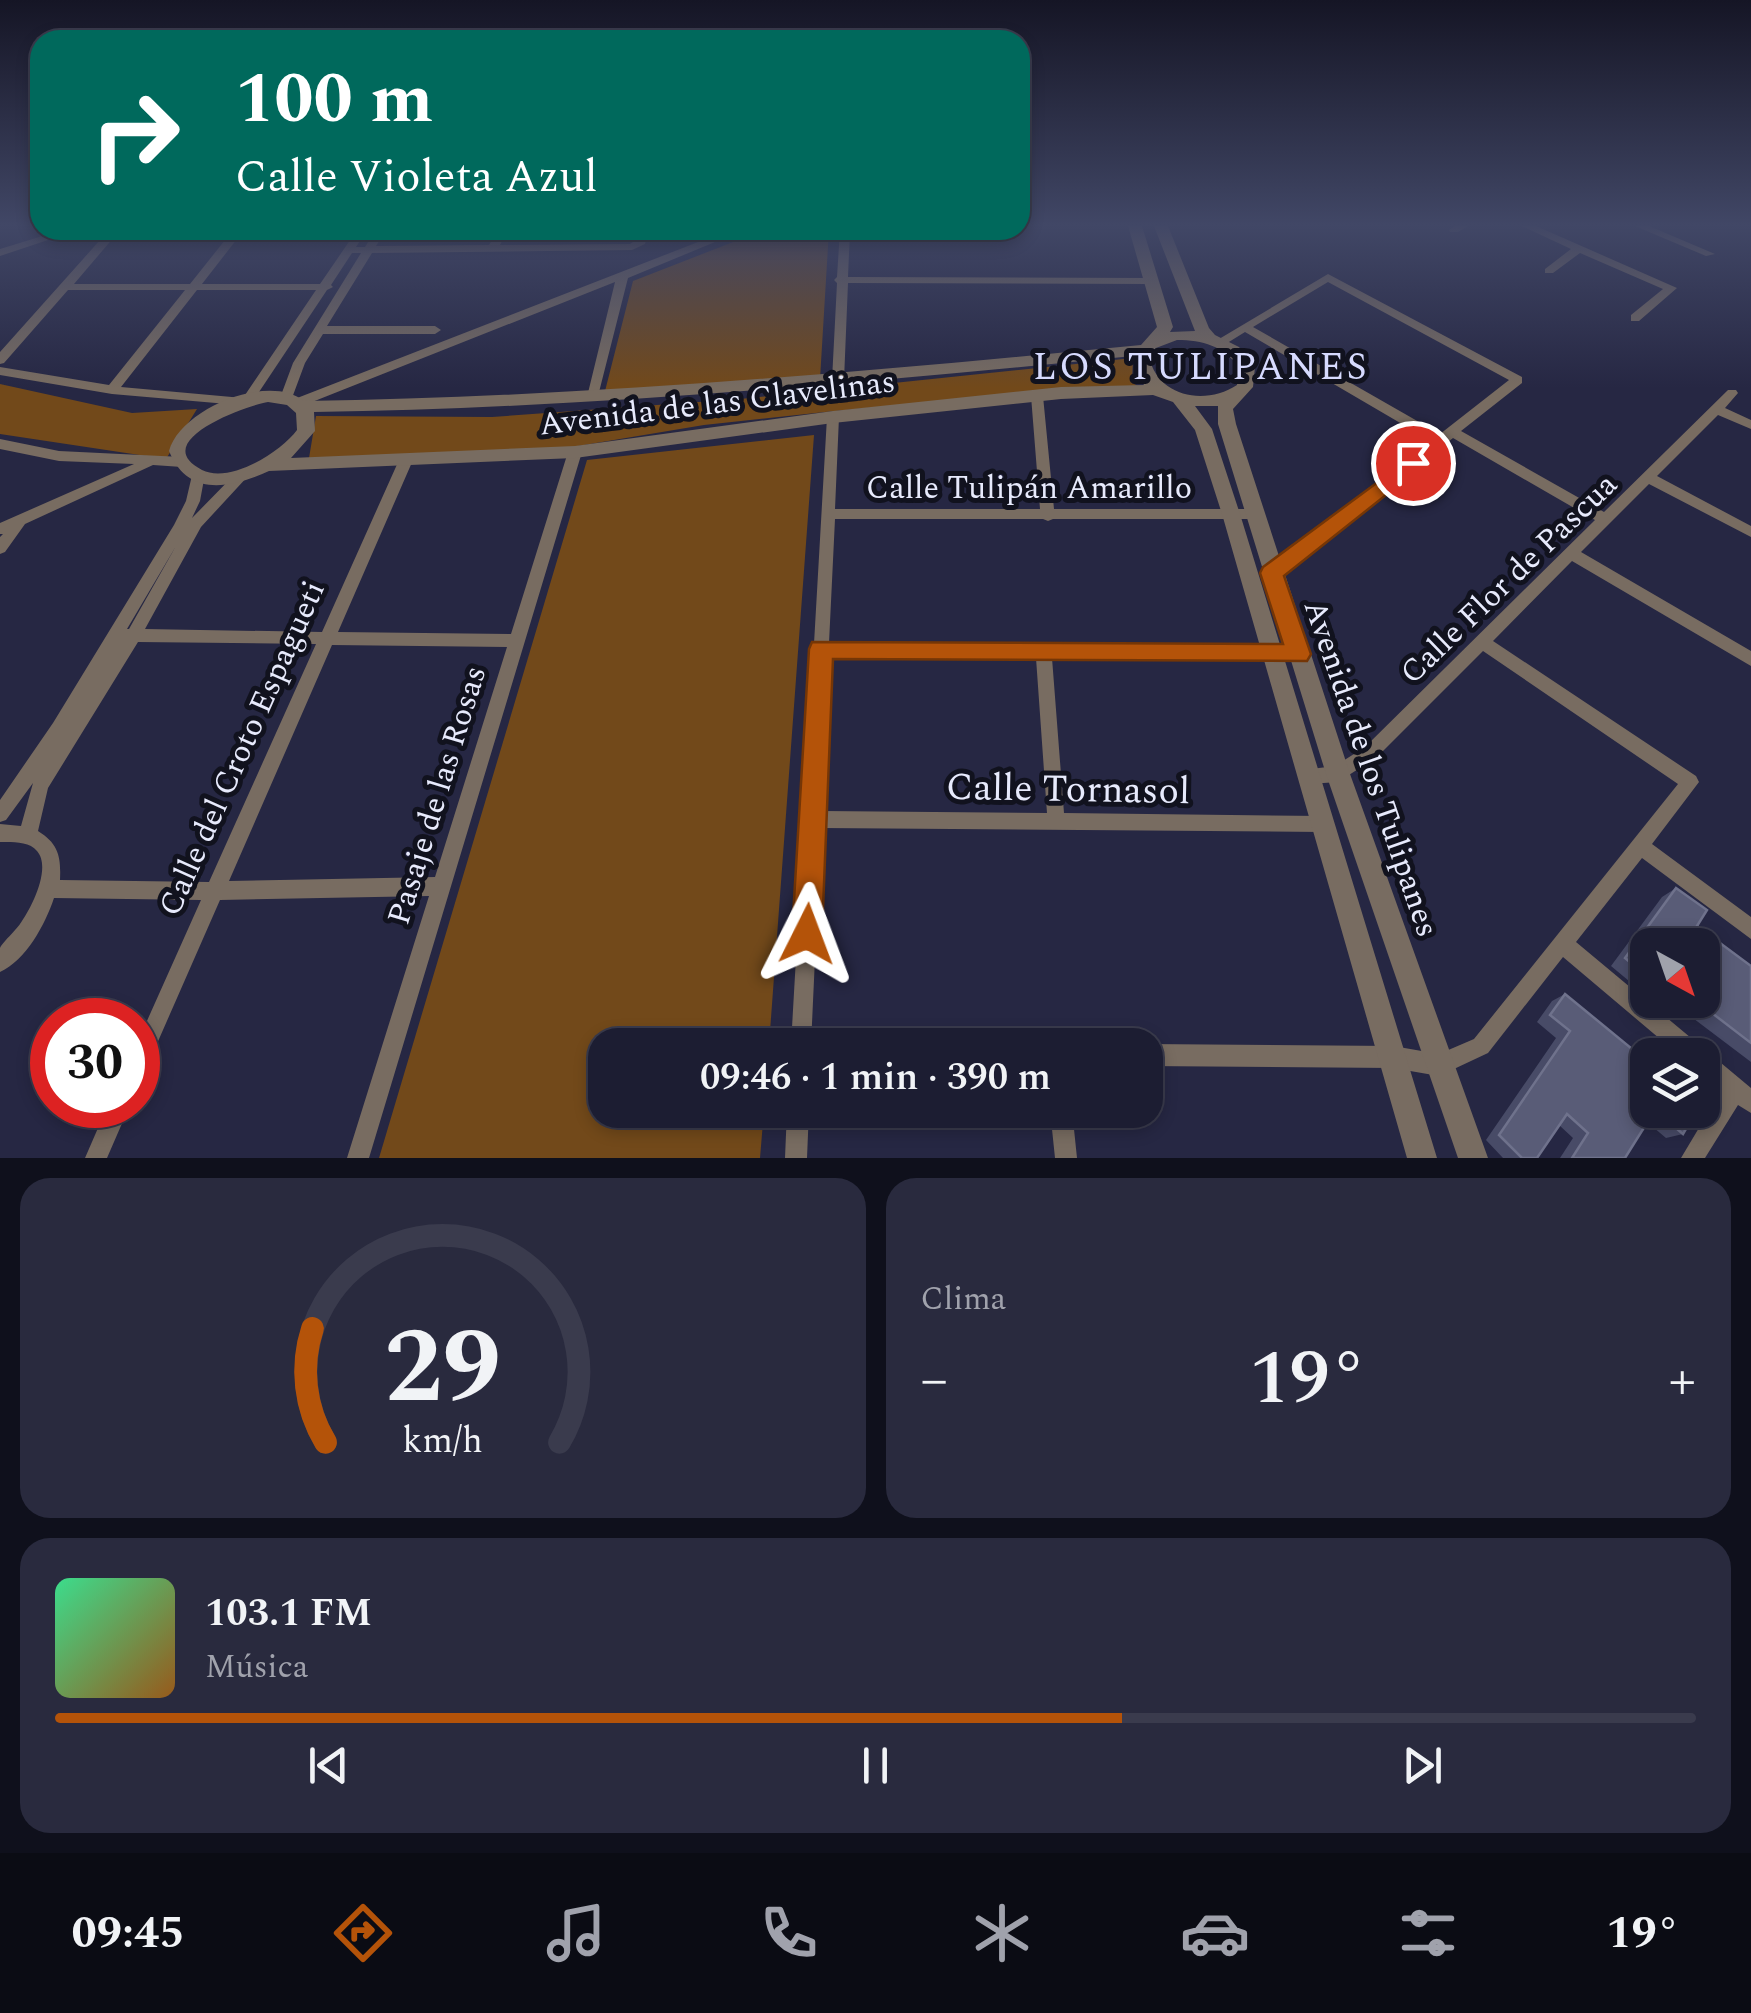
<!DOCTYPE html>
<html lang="es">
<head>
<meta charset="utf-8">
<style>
	body { margin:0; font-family:Spectral,serif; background:#292a3e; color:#f1f3f6; height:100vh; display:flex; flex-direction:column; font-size:38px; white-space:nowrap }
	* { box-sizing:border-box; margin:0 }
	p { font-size:32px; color:#a0a2ac }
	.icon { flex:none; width:55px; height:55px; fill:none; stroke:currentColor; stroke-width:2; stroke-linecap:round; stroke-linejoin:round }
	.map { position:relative; height:1158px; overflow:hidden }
	.panel { display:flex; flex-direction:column; gap:20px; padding:20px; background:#0f101c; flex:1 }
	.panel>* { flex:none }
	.guide { position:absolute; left:30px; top:30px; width:1000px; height:210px; border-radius:30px; box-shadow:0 5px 15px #0003,0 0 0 2px #3a3b4d; background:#00695c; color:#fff; overflow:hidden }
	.needle { width:65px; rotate:140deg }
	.controls { position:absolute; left:1630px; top:928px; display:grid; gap:20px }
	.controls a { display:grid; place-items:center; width:90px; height:90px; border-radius:20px; background:#1c1d32; box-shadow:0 5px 15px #0003,0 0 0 2px #3a3b4d; font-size:50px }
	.speed { position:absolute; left:30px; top:998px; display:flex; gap:20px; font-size:50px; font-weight:700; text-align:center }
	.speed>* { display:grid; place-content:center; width:130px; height:130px; border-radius:50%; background:#1c1d32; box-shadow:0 5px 15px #0003,0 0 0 2px #3a3b4d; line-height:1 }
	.speed .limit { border:15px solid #d22; background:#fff; color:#111 }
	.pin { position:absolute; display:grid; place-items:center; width:85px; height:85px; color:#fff; margin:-42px; border:5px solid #fff; border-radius:50%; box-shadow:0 2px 10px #0007 }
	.me { position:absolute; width:110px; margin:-55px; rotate:3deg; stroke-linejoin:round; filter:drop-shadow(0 0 8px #0008) }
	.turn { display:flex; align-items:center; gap:35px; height:210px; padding:0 40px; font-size:45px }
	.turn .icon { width:130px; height:130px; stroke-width:2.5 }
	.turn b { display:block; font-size:70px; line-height:85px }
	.big { font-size:75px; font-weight:600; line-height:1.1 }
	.panel .widget { flex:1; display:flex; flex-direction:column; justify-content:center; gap:15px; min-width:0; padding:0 35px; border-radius:30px; background:#292a3e }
	.panel .dial { align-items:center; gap:0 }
	.dial svg { height:260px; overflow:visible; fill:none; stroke:#3a3b4d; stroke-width:7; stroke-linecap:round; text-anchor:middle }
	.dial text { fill:#f1f3f6; stroke:none }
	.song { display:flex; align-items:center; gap:30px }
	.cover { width:120px; height:120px; border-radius:15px; background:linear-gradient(135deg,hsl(150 70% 55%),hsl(30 70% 35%)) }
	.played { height:10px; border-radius:5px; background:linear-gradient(90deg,#b45309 65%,#3a3b4d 65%) }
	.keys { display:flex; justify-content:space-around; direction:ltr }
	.heat { display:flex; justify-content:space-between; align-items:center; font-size:55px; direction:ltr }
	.panel .tiles { flex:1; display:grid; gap:20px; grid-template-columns:1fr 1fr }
	.widget:last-child { grid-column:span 2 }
	.trip { position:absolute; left:588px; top:1028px; width:575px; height:100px; border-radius:30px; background:#1c1d32; box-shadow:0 5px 15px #0003,0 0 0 2px #3a3b4d; font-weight:600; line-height:100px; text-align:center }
	.menu { display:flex; height:160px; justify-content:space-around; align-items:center; background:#0b0c14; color:#a0a2ac }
	.menu .icon { width:70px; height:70px }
	.menu .active { color:#b45309 }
	.menu b { font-size:45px; color:#f1f3f6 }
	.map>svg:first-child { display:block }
	.green { fill:#72491a }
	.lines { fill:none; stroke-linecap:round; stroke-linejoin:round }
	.minor { fill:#786c61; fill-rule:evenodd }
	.tertiary { fill:#786c61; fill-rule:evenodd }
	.wall { fill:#484b67 }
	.building { fill:#595c77; stroke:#6f728c; stroke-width:2.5 }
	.route { fill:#b45309; stroke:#753606; stroke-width:2.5 }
	.labels { text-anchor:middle; stroke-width:10; stroke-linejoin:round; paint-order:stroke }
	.street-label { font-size:32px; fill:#e7eafc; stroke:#11121e }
	.quarter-label { font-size:38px; letter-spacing:2.5px; fill:#d6dafe; stroke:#11121e }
	.near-street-label { font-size:38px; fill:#e7eafc; stroke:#11121e }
</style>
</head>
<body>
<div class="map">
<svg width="1751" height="1158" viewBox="0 0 1751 1158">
	<rect width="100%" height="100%" fill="#262743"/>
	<!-- green -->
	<path class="green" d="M764 230H829L820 379 604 395 633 281Z
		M1133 358 1132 383 1140 387 1034 392 825 412 704 425 566 448 309 458 316 416 492 417 740 399Z
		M0 384 132 413 197 409 166 459 0 434Z
		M814 435 769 1045H605V1110H764L760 1158H379L587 460Z"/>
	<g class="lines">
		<!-- minor -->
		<path class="minor" d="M1455 226H1468L1458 232H1450L1449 230Z
			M1522 226H1536L1677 288 1639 321H1631V315L1663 289 1580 253 1553 273H1545V269L1571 249Z
			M1635 226H1649L1715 254 1706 256Z
			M62 230H78L0 256V249Z
			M109 230H120L74 284H190L233 230H244L202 284H320L357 230H367L356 247H365L376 230H386L376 246 489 245 498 230H508L500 245 630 244 636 240 639 230H649L645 244 632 250 372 253 327 326H435L441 330 435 334H323L305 363 292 398 286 402 280 398 293 363 361 253H352L331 285 333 287 327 290 253 401H245L239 405 112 394 0 375V367L109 385 185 290H68L4 363 0 364V352ZM197 290H316L243 398 121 387Z
			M729 230H744L628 278 597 400H589L587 397 615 282 302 406 297 407 291 403 292 400Z
			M840 230H850L848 277 1151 278 1157 281 1151 284 848 283 844 380 838 384 832 380 837 283 834 280 837 277Z
			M1328 274 1522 377V383L1461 431 1604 512 1728 390H1736L1738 393 1725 408 1751 420V429L1718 415 1657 476 1751 526V537L1649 484 1581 552 1751 651V666L1572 561 1493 641 1696 776 1699 782 1652 844 1751 917V939L1642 858 1576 942 1751 1088V1113L1738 1105 1705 1158H1681L1721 1091 1702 1075V1055H1679L1563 957 1488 1053 1439 1076 1393 1068 1145 1066V1044L1393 1046 1439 1054 1474 1039 1678 784 1483 651 1377 757 1338 782 1309 784 1303 782 1300 776 1303 770 1335 766 1365 747 1595 520 1453 438 1277 577H1267L1265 573 1267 569 1431 441 1245 332 1224 345H1216L1214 342ZM1328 282 1509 380 1440 434 1253 327Z
			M1037 392 1043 396 1054 509H1254L1261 514 1254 519H1053L1048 521 1043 519H835L829 643 1304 649 1306 654 1304 659 1298 661 1052 658 1064 813 1323 816 1329 818 1332 824 1329 830 1323 832 821 828 811 1045H791L827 417 833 413 839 417 835 509H1040L1031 396ZM829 656 1036 658 1047 813 822 811Z
			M0 439 59 451 182 457 189 462 182 467 153 465 25 524 5 552 0 554V537L3 534H0V523L134 464 59 461 0 449Z
			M575 447 582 452 369 1158H347L429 896 220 900 145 1071 138 1075V1041L201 900 54 898C45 925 26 960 0 972 0 966 0 953 0 948 2 943 16 930 20 924 31 909 52 868 37 851 29 841 12 842 0 842V824L21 826 33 783 6 820 0 822V800L53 723 174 525 186 501 193 471H203L205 474 200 501 192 518 237 472 242 470 249 475 201 527 145 629 322 632 399 460 406 455 413 460 338 632 511 634 568 452ZM176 546 129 629H127ZM138 642 316 644 209 882 60 880C61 857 59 844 38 831L48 788ZM332 645 507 647 435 877 229 881Z
			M108 1105H130L107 1158H85Z
			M787 1110H809L807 1158H785Z
			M1050 1110H1072L1077 1158H1055Z"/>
		<!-- tertiary -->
		<path class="tertiary" d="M1128 226H1142L1173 327 1170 332 1195 331 1154 226H1168L1209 328 1215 335 1239 347 1255 367 1253 387 1233 409 1236 424 1350 774 1488 1158H1458L1326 774 1218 424V406H1195L1212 429 1240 514 1437 1158H1407L1222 514 1195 430 1173 402 1153 395 1061 399 833 423 575 458 269 471C231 488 188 498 169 451 180 409 269 372 304 401 584 397 862 372 1141 345L1157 327ZM1177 340C1203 340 1223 346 1239 367L1237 385C1205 406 1157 397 1149 356L1156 348ZM1133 356 1136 372 1144 385 1061 387 833 411 575 446 291 458 315 431 314 412C588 408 860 383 1133 356ZM268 402 287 405 296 413 297 430C281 452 230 484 202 470 146 441 248 405 268 402Z"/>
	</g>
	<!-- wall -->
	<path class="wall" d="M1676 888 1697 926 1751 966V1062L1669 1000H1702L1648 945V988L1641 991 1611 966 1662 897Z
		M1565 994 1697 1110 1683 1134 1666 1138 1647 1122 1625 1158H1560L1573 1138 1559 1125 1537 1158H1503L1486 1140 1556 1038 1537 1022 1552 1001Z"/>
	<!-- building -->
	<path class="building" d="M1676 888 1707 910 1697 926 1751 966V1043L1695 1000H1702V945H1648V977L1625 958Z
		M1565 994 1648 1062V1110H1697L1683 1134 1655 1110 1625 1158H1572L1588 1133 1567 1114 1537 1158H1522L1499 1135 1570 1031 1550 1015Z"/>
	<!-- sky -->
	<linearGradient id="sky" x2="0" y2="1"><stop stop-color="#151525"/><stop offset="0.58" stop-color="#414766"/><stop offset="1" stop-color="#414766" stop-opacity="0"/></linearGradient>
	<rect width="1751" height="388" fill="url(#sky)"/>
	<!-- route -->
	<path class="route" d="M1413 456 1420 458 1423 463 1420 468 1284 576 1311 654 1307 661 833 659 822 934 817 944 807 949 796 944 792 934 809 649 812 642 1283 644 1260 573 1263 567Z"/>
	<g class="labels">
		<!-- street labels -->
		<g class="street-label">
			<text transform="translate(717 402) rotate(-7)" y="11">Avenida de las Clavelinas</text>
			<text x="1029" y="498">Calle Tulipán Amarillo</text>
			<text transform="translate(1508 578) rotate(-44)" y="11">Calle Flor de Pascua</text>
			<text transform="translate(241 748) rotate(-66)" y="11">Calle del Croto Espagueti</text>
			<text transform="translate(1372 768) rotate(71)" y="11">Avenida de los Tulipanes</text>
			<text transform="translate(436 795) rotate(-73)" y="11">Pasaje de las Rosas</text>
		</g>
		<!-- quarter labels -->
		<g class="quarter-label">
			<text x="1201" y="379">LOS TULIPANES</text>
		</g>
		<!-- near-street labels -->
		<g class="near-street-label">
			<text transform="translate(1068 788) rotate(1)" y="13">Calle Tornasol</text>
		</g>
	</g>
</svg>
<div class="controls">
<a><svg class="needle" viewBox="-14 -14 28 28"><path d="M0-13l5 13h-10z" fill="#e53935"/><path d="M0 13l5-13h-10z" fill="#a0a2ac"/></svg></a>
<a><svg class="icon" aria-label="layers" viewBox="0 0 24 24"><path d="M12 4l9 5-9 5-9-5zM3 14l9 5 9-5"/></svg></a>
</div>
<div class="speed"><div class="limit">30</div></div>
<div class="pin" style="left:1413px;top:463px;background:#d93025"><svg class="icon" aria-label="arrive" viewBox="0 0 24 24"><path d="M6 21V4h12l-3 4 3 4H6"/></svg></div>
<svg class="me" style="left:807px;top:934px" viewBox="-20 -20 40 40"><path d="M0-17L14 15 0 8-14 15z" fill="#b45309" stroke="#fff" stroke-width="4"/></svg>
<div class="trip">09:46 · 1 min · 390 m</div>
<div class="guide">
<div class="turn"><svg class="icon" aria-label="right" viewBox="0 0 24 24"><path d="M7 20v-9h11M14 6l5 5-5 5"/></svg><div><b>100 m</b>Calle Violeta Azul</div></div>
</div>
</div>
<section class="panel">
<div class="tiles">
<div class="widget dial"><svg viewBox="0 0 100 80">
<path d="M14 69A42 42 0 1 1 86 69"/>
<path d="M14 69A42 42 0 0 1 10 34" stroke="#b45309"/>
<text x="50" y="56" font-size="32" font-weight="700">29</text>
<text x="50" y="72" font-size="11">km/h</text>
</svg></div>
<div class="widget"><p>Clima</p>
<div class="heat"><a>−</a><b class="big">19°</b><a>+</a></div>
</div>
<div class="widget">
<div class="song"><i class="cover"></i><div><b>103.1 FM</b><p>Música</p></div></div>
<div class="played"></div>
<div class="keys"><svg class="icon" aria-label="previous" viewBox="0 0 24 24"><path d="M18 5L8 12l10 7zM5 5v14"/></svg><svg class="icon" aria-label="pause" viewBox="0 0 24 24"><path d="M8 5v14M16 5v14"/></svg><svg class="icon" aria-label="next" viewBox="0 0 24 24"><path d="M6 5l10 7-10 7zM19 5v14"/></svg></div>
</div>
</div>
</section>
<nav class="menu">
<b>09:45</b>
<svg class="icon active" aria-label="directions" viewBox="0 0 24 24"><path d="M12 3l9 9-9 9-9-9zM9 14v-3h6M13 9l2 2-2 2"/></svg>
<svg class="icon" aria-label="music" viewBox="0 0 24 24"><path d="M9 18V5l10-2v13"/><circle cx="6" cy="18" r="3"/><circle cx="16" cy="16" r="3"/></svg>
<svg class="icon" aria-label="phone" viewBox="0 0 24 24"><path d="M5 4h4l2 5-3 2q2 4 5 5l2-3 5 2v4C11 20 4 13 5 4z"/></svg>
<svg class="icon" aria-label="climate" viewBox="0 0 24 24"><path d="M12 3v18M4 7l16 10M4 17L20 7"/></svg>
<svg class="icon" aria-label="car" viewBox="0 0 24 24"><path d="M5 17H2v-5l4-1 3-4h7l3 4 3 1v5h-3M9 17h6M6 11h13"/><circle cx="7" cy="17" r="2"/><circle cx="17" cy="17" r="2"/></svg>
<svg class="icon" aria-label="filters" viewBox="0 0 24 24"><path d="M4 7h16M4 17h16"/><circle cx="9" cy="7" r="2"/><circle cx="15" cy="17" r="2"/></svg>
<b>19°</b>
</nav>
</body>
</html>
